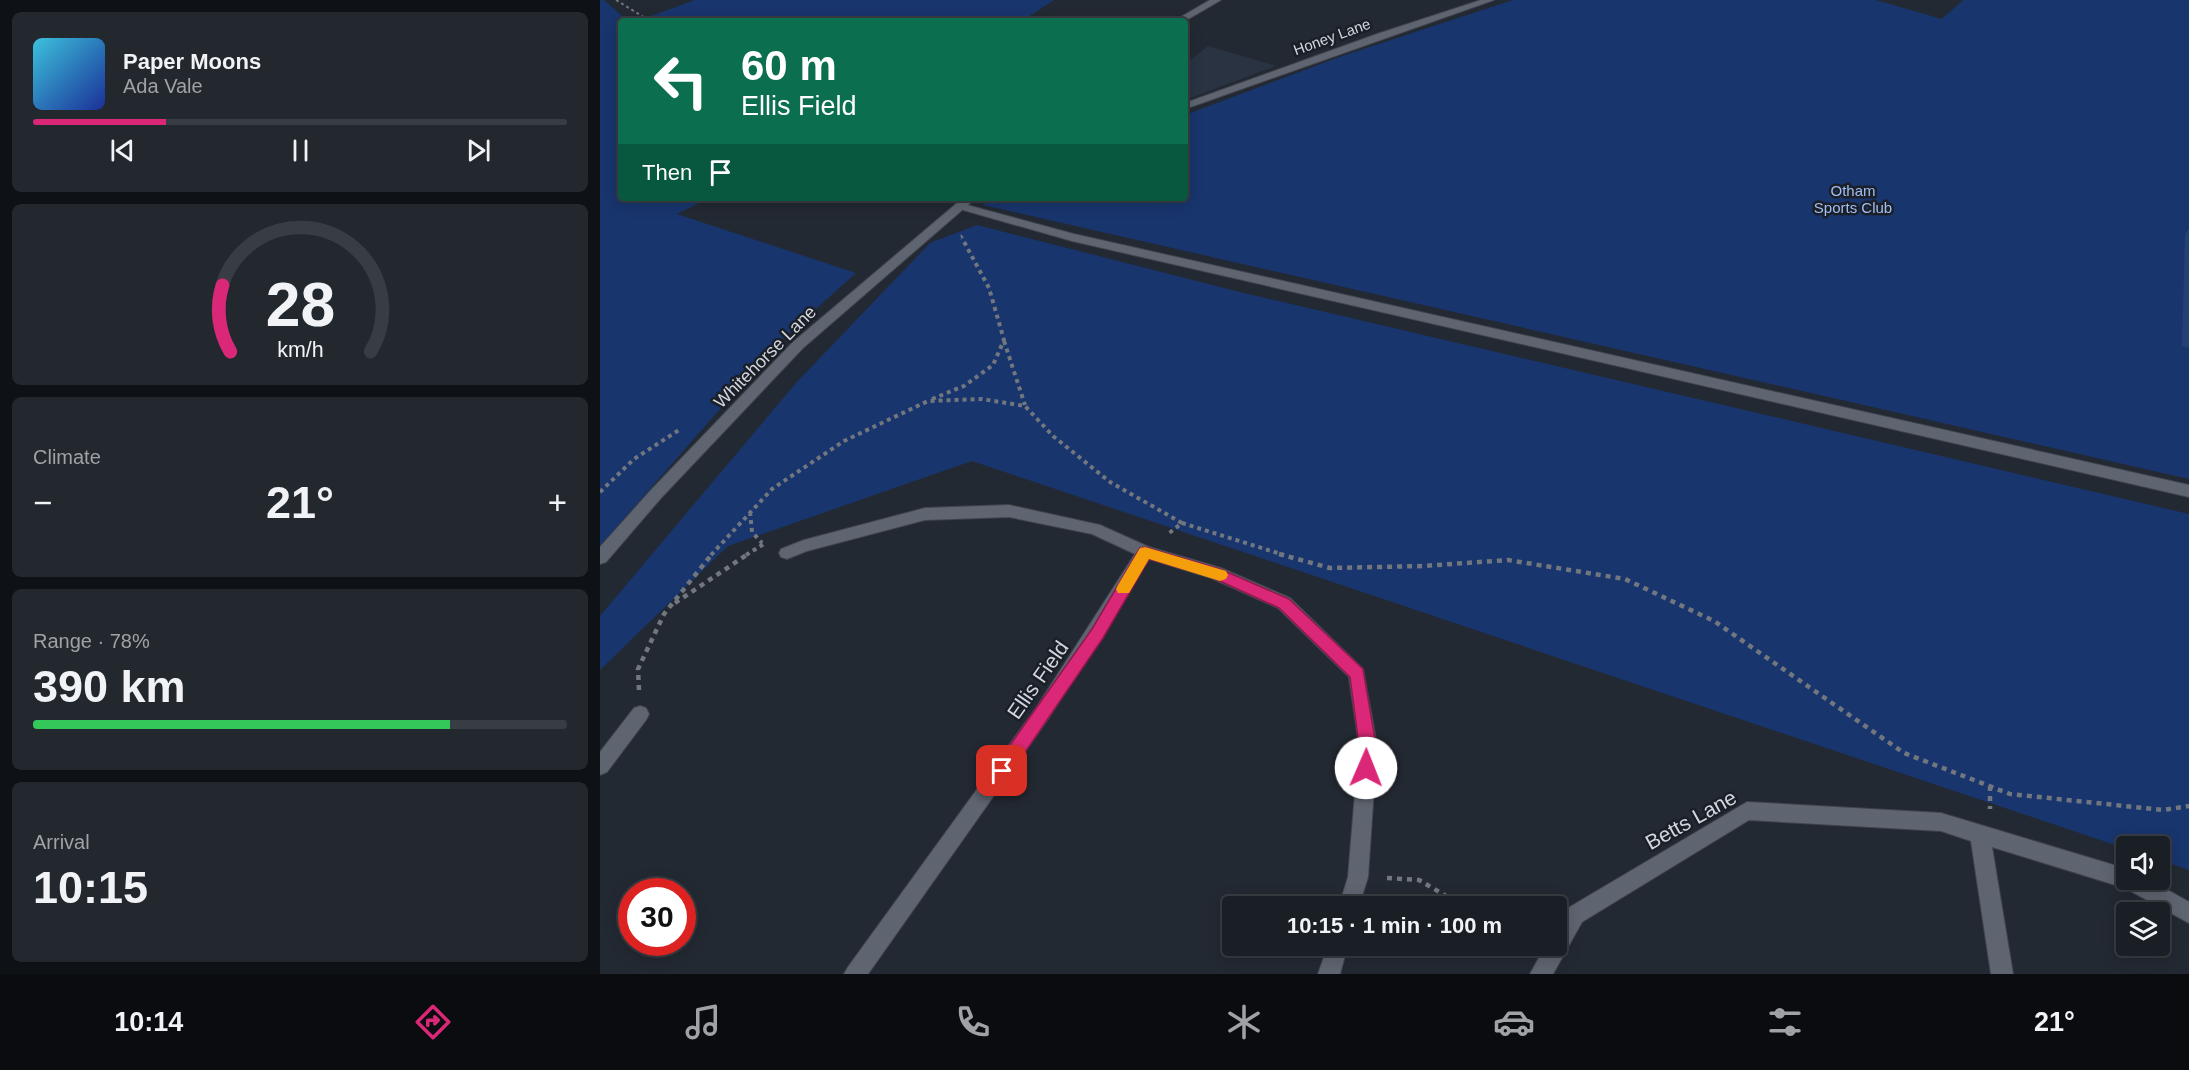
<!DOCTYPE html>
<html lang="en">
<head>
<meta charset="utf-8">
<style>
	body { margin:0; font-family:Arial,sans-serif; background:#23272e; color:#f1f3f6; height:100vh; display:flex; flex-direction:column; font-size:22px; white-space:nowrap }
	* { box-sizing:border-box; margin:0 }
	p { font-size:20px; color:#9fa2a7 }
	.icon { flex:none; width:33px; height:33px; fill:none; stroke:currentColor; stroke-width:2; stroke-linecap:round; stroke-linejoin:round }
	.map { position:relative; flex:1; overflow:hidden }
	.side { display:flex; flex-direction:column; gap:12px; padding:12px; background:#0e1115; width:600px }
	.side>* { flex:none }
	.top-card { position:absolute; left:18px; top:18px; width:570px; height:183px; border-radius:6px; box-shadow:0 3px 15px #0003,0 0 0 2px #383d43; background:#0b6e4f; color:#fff; overflow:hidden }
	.fabs { position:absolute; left:1516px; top:836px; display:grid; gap:12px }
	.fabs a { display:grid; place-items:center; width:54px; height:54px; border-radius:6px; background:#1a1f26; box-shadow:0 3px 15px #0003,0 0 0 2px #383d43; font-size:30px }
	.speed { position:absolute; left:18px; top:878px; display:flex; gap:12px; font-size:30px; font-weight:700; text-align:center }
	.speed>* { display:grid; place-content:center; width:78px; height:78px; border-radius:50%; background:#1a1f26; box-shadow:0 3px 15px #0003,0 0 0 2px #383d43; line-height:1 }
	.speed .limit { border:9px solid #d22; background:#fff; color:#111 }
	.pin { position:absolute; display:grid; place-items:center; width:51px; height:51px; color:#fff; margin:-26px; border-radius:12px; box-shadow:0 3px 9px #0006 }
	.me { position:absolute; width:66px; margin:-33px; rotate:1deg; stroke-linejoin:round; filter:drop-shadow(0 0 4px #0008) }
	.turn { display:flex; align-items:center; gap:21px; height:126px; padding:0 24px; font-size:27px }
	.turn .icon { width:78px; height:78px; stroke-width:2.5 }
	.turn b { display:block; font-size:42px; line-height:51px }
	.then { display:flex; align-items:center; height:57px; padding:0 24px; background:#0003; gap:12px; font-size:22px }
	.big { font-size:45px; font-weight:700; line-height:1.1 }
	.side .tile { flex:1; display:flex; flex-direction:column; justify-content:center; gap:9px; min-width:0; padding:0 21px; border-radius:9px; background:#23272e }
	.side .dial { align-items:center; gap:0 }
	.dial svg { height:156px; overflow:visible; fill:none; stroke:#383d43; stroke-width:7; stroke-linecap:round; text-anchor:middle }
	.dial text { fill:#f1f3f6; stroke:none }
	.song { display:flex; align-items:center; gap:18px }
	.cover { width:72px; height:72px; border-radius:9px; background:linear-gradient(135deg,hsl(190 70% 55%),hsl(230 70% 35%)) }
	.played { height:6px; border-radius:3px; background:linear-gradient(90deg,#db2777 25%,#383d43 25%) }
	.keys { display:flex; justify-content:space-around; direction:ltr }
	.heat { display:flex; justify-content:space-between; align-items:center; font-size:33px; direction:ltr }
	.charge { height:9px; border-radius:4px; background:linear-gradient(90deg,#34c759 78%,#383d43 0) }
	.trip { position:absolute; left:622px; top:896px; width:345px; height:60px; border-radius:6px; background:#1a1f26; box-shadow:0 3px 15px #0003,0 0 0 2px #383d43; font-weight:700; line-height:60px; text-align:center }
	.menu { display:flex; height:96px; justify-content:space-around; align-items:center; background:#0a0c0f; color:#9fa2a7 }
	.menu .icon { width:42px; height:42px }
	.menu .active { color:#db2777 }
	.menu b { font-size:27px; color:#f1f3f6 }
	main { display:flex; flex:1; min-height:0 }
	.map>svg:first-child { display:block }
	.built { fill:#2a3342 }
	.green { fill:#18356d }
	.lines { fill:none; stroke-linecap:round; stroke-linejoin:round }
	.service-casing { stroke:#40444d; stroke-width:2 }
	.minor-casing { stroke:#40444d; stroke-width:2 }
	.path-far2 { stroke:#72777f; stroke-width:2; stroke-dasharray:3 3; stroke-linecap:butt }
	.path-far1 { stroke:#72777f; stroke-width:4; stroke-dasharray:4 4; stroke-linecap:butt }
	.path { stroke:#72777f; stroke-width:4.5; stroke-dasharray:5 5; stroke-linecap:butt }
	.service { fill:#5f6570; fill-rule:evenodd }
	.minor { fill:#5f6570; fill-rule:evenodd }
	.wall { fill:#254072 }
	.route { fill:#db2777; stroke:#8e194d; stroke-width:1.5 }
	.slow { fill:#f59e0b }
	.labels { text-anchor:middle; stroke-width:5; stroke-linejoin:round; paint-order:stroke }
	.far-street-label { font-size:15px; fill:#d3d6dd; stroke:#1a1f28 }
	.far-park-label { font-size:15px; fill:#a2bff3; stroke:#1a1f28 }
	.street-label { font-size:18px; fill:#d3d6dd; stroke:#1a1f28 }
	.near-street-label { font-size:21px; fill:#d3d6dd; stroke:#1a1f28 }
</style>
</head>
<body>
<main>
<section class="side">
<div class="tile">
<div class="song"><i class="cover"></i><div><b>Paper Moons</b><p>Ada Vale</p></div></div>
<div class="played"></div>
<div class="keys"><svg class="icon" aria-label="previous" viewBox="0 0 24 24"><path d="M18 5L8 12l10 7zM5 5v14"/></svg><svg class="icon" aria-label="pause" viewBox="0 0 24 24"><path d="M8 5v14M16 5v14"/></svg><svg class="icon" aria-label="next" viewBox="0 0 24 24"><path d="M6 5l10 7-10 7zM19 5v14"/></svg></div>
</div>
<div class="tile dial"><svg viewBox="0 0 100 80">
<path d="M14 69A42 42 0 1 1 86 69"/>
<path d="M14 69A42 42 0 0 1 10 35" stroke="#db2777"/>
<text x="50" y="56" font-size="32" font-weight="700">28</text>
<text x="50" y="72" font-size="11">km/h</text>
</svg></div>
<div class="tile"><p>Climate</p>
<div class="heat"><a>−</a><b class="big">21°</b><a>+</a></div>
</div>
<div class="tile"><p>Range · 78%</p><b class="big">390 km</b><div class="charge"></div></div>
<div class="tile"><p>Arrival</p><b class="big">10:15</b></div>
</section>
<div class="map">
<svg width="1589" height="974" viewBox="0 0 1589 974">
	<rect width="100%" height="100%" fill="#232932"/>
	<!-- built -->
	<path class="built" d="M608 46 676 66 585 100V59L590 60Z"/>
	<!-- green -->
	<path class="green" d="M0 0H4L28 21H21V198H109L77 214 256 273 179 342 0 546Z
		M95 0H454L422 21H37Z
		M913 0H1276L1342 19 1363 0H1589V479L383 205 390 198H585V115L742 56Z
		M377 225 640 292 1589 514V870L1560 860V846H1527V849L372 461 128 546 0 670V616L195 384 330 243Z"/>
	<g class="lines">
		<!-- service casing -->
		<g class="service-casing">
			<path id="service" d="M360 203 474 234 1589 485V497L472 241 356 208 354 206Z"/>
		</g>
		<!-- minor casing -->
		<g class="minor-casing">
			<path id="minor" d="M610 0H621L585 21H574Z
				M881 0H894L585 109V103L777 34Z
				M363 198H376L203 348 61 498 6 562 0 564V547L51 490 193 342Z
				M409 505 500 525 549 547 621 568 690 598 763 669 777 745 768 877 759 906H739L748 877 759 745 749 677 678 608 611 578 549 559 448 719 268 974H244L248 967 436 708 535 554 492 534 409 517 325 520 207 551 187 559 181 557 179 553 181 549 204 540 325 508Z
				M40 706 46 708 49 714 46 720 7 772 0 775V752L34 708Z
				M1147 802 1341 813 1527 869V879H1548L1589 902V923L1525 888 1392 847 1413 974H1391L1371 841 1341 831 1149 820 982 922 953 974H930L946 945H957V926L968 908Z
				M728 945H748L740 974H718Z"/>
		</g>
		<!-- path-far2 -->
		<path class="path-far2" d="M16 0 50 21
			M361 235 363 239"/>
		<!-- path-far1 -->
		<path class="path-far1" d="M404 341 425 405
			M332 399 364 386 393 365 404 340 389 288 362 238
			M0 492 34 459 79 430
			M150 512 152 532 162 543
			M582 523 684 555
			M111 555 172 489 244 441 328 401 382 399 425 406 453 436 510 482 582 523 568 534
			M146 555 164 544"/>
		<!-- path -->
		<path class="path" d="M679 554 730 568 823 566 908 560 1025 579 1114 621 1304 753 1410 794 1563 810 1589 806
			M75 603 148 554
			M39 690 38 669 64 614 112 554
			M1390 786V809
			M787 878 819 880 863 906"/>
		<!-- service -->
		<use href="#service" class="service"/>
		<!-- minor -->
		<use href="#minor" class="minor"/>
	</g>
	<!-- wall -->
	<path class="wall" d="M1589 228V348L1582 346 1585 234Z"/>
	<!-- route -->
	<path class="route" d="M545 547 620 569 689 599 763 669 776 745 772 774 766 776 760 774 758 768 759 745 750 677 679 608 611 577 549 559 503 638 408 777 402 779 396 777 393 771 396 765 492 629 540 548Z"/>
	<!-- slow -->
	<path class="slow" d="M545 547 626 571 628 575 626 579 620 581 549 559 529 593H518L516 589 518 585 540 548Z"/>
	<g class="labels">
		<!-- far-street labels -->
		<g class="far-street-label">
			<text transform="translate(732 37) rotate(-20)" y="5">Honey Lane</text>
		</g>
		<!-- far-park labels -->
		<g class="far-park-label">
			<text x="1253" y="196">Otham<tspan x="1253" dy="17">Sports Club</tspan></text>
		</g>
		<!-- street labels -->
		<g class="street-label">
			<text transform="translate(165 357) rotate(-45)" y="6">Whitehorse Lane</text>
		</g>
		<!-- near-street labels -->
		<g class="near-street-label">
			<text transform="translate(438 680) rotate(-55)" y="7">Ellis Field</text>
			<text transform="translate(1091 820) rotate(-29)" y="7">Betts Lane</text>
		</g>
	</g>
</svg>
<div class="fabs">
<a><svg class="icon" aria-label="sound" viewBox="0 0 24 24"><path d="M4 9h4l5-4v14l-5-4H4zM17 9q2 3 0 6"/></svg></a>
<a><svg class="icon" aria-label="layers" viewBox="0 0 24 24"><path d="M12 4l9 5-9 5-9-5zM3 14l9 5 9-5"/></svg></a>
</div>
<div class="speed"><div class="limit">30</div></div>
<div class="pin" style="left:402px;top:771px;background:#d93025"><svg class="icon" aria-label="arrive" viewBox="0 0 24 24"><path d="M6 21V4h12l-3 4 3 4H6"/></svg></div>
<svg class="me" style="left:766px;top:768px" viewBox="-20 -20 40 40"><circle r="19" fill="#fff"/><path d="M0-13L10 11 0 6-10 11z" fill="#db2777"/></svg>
<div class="trip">10:15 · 1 min · 100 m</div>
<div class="top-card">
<div class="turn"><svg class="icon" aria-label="left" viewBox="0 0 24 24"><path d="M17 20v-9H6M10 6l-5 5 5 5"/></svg><div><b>60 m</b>Ellis Field</div></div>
<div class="then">Then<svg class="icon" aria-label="arrive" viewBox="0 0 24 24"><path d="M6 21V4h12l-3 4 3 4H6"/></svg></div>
</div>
</div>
</main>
<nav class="menu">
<b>10:14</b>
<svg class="icon active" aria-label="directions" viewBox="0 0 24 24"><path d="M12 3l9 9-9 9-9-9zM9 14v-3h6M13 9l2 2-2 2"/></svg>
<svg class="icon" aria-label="music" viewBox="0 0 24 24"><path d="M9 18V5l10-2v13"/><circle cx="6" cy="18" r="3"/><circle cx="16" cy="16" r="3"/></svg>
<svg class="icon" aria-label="phone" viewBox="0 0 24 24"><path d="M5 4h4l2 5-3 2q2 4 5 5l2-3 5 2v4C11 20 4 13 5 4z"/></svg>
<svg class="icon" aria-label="climate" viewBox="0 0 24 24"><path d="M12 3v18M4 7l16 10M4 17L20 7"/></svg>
<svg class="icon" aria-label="car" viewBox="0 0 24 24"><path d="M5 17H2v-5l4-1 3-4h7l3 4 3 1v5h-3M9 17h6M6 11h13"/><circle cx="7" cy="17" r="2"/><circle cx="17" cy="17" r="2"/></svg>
<svg class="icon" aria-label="filters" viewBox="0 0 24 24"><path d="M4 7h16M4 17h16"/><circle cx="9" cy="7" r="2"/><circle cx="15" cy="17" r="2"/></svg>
<b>21°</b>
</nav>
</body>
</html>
